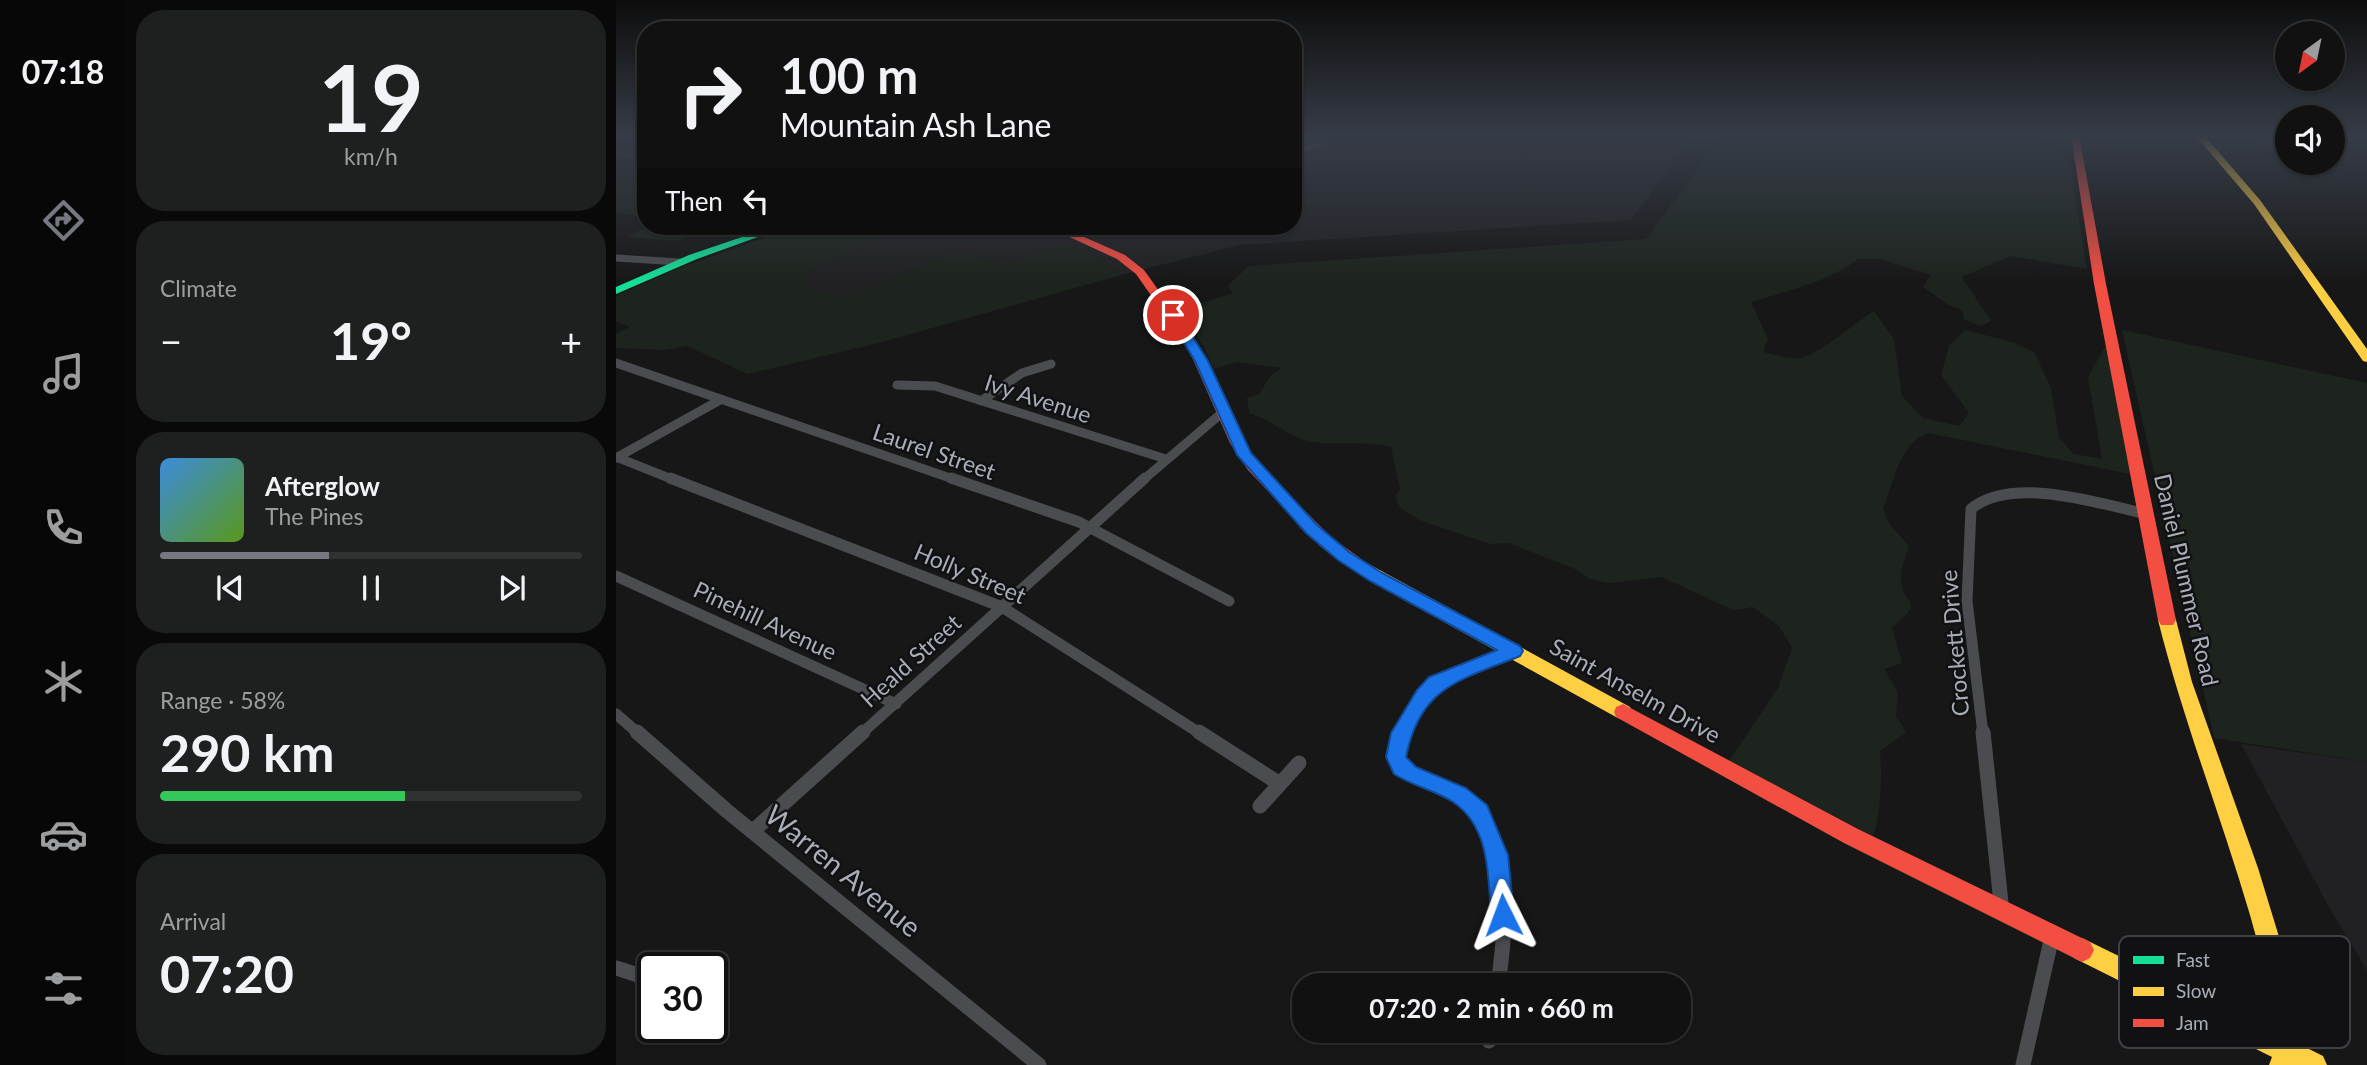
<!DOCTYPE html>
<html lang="en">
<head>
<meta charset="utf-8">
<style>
	body { margin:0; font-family:Lato,sans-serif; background:#1e1f1f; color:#f1f3f6; height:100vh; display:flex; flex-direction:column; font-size:26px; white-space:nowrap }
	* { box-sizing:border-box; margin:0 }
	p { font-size:23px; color:#9c9d9f }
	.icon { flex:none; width:38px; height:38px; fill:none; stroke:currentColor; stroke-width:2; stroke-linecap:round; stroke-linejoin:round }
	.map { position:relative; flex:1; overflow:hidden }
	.side { display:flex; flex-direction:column; gap:10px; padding:10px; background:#090909; width:490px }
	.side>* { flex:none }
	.hud { position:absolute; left:21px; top:21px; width:665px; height:214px; border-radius:28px; box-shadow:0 2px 5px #0004,0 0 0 2px #303131; background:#111; color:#f1f3f6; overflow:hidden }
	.needle { width:46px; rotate:213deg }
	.tools { position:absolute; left:1659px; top:21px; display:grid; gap:14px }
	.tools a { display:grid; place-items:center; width:70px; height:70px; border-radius:50%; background:#111; box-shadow:0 2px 5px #0004,0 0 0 2px #303131; font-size:35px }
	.speed { position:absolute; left:21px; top:952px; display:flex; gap:14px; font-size:35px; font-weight:700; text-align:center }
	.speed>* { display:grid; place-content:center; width:91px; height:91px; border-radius:50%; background:#111; box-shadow:0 2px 5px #0004,0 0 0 2px #303131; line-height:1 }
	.speed .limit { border:4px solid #111; border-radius:10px; background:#fff; color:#111 }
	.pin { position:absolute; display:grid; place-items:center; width:60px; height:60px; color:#fff; margin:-30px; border:4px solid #fff; border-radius:50%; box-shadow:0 2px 7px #0007 }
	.me { position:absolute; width:77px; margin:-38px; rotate:357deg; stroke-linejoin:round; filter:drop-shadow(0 0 5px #0008) }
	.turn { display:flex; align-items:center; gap:24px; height:147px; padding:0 28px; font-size:32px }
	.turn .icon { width:91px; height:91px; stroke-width:2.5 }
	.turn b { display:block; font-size:49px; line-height:60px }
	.then { display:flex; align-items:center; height:66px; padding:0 28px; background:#0003; gap:14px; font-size:26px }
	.big { font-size:52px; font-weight:700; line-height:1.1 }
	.side .tile { flex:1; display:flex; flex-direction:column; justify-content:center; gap:10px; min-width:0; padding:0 24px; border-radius:28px; background:#1e1f1f }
	.side .dial { align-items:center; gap:0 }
	.dial b { font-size:91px; line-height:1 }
	.song { display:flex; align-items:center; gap:21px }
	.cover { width:84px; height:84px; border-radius:10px; background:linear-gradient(135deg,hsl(210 70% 55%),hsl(90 70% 35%)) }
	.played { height:7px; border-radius:4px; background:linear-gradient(90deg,#757880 40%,#303131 40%) }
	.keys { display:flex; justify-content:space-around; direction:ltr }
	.heat { display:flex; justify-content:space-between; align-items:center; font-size:38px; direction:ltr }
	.charge { height:10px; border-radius:5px; background:linear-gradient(90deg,#34c759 58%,#303131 0) }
	.trip { position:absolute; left:676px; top:973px; width:399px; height:70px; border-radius:28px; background:#111; box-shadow:0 2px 5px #0004,0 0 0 2px #303131; font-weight:700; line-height:70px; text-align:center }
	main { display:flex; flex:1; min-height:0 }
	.tab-bar { display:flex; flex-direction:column; width:126px; justify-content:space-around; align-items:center; background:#070707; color:#9c9d9f }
	.tab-bar .icon { width:49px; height:49px }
	.tab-bar .active { color:#757880 }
	.tab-bar b { font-size:32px; color:#f1f3f6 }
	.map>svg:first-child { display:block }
	.built { fill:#212123 }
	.green { fill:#1d241e }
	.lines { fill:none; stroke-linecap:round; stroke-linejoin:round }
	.stream { stroke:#2a3239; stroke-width:2.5 }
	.street-far3 { stroke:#4b4c50; stroke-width:7 }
	.street-far2 { stroke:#4b4c50; stroke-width:9 }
	.street-far1 { stroke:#4b4c50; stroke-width:11 }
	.street { stroke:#4b4c50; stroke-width:15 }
	.fast { fill:#16e098; fill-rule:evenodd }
	.slow { fill:#ffcf43; fill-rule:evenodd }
	.jam { fill:#f24e42; fill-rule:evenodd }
	.route { fill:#1a73e8; stroke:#114b97; stroke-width:2 }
	.labels { text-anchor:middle; stroke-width:5; stroke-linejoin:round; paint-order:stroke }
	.street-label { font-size:23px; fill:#a8adb8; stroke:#111113 }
	.near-street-label { font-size:28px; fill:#a8adb8; stroke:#111113 }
	.key { fill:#111113; stroke:#3e4045; stroke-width:2 }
	.key-label { font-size:19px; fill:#a8adb8 }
</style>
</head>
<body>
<main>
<nav class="tab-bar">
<b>07:18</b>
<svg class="icon active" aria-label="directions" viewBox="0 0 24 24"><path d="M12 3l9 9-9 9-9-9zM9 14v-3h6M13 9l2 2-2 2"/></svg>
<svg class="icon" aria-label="music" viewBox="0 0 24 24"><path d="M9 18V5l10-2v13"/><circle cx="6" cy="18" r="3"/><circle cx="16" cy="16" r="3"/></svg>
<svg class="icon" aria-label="phone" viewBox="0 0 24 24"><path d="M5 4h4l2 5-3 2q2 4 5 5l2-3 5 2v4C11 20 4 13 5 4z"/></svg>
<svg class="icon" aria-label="climate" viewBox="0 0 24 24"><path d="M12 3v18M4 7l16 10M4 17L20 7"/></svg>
<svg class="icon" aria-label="car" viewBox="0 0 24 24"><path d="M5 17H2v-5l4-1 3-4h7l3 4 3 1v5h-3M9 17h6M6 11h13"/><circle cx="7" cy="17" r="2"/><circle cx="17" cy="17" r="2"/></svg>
<svg class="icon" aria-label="filters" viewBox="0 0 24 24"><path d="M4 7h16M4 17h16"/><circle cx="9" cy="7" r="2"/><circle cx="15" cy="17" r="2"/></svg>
</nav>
<section class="side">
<div class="tile dial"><b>19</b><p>km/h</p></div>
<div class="tile"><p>Climate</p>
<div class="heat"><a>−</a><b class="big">19°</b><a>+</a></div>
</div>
<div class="tile">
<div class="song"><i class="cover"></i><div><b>Afterglow</b><p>The Pines</p></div></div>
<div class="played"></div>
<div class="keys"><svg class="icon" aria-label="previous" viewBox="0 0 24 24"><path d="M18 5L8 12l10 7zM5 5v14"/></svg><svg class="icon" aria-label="pause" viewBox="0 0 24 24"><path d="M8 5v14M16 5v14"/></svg><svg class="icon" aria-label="next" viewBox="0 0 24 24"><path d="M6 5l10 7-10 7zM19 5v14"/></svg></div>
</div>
<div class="tile"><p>Range · 58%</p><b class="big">290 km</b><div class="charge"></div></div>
<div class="tile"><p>Arrival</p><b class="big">07:20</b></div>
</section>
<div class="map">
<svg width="1751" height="1065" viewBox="0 0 1751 1065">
	<rect width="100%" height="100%" fill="#171717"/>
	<!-- built -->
	<path class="built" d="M677 135H1079L1015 220 624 245 505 275 262 343 123 249 188 226H677Z
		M1625 744 1751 762V970L1713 907Z"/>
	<!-- green -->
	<path class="green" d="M1107 135H1416L1454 164 1471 269 1394 256 1346 277 1375 321 1365 326 1348 319 1346 310 1331 304 1307 287 1315 275 1264 259H1242C1213 282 1170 291 1135 302L1152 339 1147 352C1158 354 1174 360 1185 358 1202 355 1240 322 1258 311L1278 339 1286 396 1307 418 1343 426 1353 413 1325 375 1333 346 1349 330 1396 342 1418 352 1435 388 1443 438 1458 454 1486 459 1472 377 1496 334 1519 475 1312 433C1284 442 1277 483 1267 509L1274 525 1293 546C1291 555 1284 569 1285 578 1286 609 1312 596 1276 628L1286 663 1268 669 1282 693 1280 716 1290 732 1264 751C1266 774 1265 815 1257 836L1113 761 1162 688 1176 648 1163 626 1137 607 1117 610 1046 577 993 583 974 579 959 569 893 543 874 544 806 521 784 508 779 497 784 489 775 447C747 439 716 448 688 440 671 434 653 419 633 413L631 398 643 394 655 375 666 368 621 362 598 369 588 347 563 311 617 293 611 286 633 266 1030 239Z
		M0 143 30 156V218L0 212Z
		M31 226H104L60 241 11 237Z
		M181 226H276L263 231 253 243 190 273 192 289 230 299 342 249 387 266 451 243 486 260 505 275 262 343 132 374 71 346 48 350 0 348V334L14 327 0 321V296L58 270Z
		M1506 330 1751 383V762L1598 738Z"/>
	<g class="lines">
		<!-- stream -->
		<path class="stream" d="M0 152 30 161"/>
		<!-- street-far3 -->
		<path class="street-far3" d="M1634 135 1646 142 1659 141 1646 135
			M677 153 702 144 715 135
			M0 258 63 262"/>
		<!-- street-far2 -->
		<path class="street-far2" d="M0 363 340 480
			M281 385 319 386 550 459
			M365 401 406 373 435 364
			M0 457 58 480
			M0 458 104 400
			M527 480 607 412"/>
		<!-- street-far1 -->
		<path class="street-far1" d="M54 478 386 607 585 734
			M335 478 463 522 613 601
			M0 576 280 704
			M0 714 23 734
			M245 734 529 478
			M784 734C804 676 848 671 898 651
			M1367 734 1351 601 1355 509C1395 475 1483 503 1530 514"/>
		<!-- street -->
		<path class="street" d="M21 732 111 811 423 1065
			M583 732 664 784
			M785 732C766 787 831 777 857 805 898 850 890 929 882 985
			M1367 732 1386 912
			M644 806 683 763
			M137 831 247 732
			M0 968 22 975 37 991
			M873 1041 874 1031
			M1407 1065 1436 936"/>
		<!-- fast -->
		<path class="fast" d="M158 226H172L81 259 0 294V287L73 255Z"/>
		<!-- slow -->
		<path class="slow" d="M1579 135H1588L1644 200 1751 349V362L1747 361 1638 204Z
			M738 556 1014 707 1016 712 1014 717 1007 720 1000 717 754 581 730 562Z
			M1551 614 1557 615 1560 620 1576 682 1642 868 1682 999 1687 1039 1685 1045 1707 1056 1711 1065H1653L1656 1057 1458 958 1454 950 1458 942 1466 938 1662 1034C1657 993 1645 955 1634 915 1605 816 1567 720 1542 620L1545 615Z"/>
		<!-- jam -->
		<path class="jam" d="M1455 135H1463L1490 284 1560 620 1557 625H1545L1542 620 1478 284Z
			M430 226H443L509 255 528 270 584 348 628 443 642 464 716 538 744 558 746 562 744 566H732L704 546 632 470 614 443 572 348 520 274 501 259Z
			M1007 704 1242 829 1474 942 1478 950 1474 958 1466 962 1228 843 1000 717 998 712 1000 707Z"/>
	</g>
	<!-- sky -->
	<linearGradient id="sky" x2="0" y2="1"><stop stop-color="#0d0d0d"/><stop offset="0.48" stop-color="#363c47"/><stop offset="1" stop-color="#363c47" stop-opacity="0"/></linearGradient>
	<rect width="1751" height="284" fill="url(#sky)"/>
	<!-- route -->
	<path class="route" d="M553 312H561L592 361 635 453 701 525 733 552 766 573 904 646 907 651 904 656C845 680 804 686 790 757L800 767 850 788 871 805 892 855 898 915 895 923 887 927 879 923 875 915C872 875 874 827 837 802 819 790 796 786 778 774L770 757 775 733 801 690 813 677 881 650 754 581 722 560 690 533 621 455 579 361 551 315Z"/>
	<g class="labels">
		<!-- street labels -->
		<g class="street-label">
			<text transform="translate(422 399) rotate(18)" y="8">Ivy Avenue</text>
			<text transform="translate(318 452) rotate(19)" y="8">Laurel Street</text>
			<text transform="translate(354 574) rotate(23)" y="8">Holly Street</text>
			<text transform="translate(1570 580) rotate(77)" y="8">Daniel Plummer Road</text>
			<text transform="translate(149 621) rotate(25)" y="8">Pinehill Avenue</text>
			<text transform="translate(1339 643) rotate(-95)" y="8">Crockett Drive</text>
			<text transform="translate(295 661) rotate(-42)" y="8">Heald Street</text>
			<text transform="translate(1019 691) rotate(29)" y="8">Saint Anselm Drive</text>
		</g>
		<!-- near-street labels -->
		<g class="near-street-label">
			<text transform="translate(227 871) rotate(39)" y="10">Warren Avenue</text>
		</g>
	</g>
	<!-- legend -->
	<rect x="1503" y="936" width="231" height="112" rx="10" class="key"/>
	<rect x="1517" y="956" width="31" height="8" fill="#16e098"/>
	<rect x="1517" y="987" width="31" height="9" fill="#ffcf43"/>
	<rect x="1517" y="1019" width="31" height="8" fill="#f24e42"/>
	<g class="key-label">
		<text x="1560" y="967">Fast</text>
		<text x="1560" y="998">Slow</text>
		<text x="1560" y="1030">Jam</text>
	</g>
</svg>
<div class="tools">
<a><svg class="needle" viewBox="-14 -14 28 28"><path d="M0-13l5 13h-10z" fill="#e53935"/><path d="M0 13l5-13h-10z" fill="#9c9d9f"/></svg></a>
<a><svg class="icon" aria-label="sound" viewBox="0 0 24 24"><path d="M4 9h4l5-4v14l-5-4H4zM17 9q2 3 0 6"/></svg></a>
</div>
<div class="speed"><div class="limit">30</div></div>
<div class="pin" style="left:557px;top:315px;background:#d93025"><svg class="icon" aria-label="arrive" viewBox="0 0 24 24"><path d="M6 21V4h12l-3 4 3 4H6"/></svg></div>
<svg class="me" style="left:887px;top:915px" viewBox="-20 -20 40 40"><path d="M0-17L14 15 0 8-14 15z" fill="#1a73e8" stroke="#fff" stroke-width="4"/></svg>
<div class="trip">07:20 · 2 min · 660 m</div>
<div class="hud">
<div class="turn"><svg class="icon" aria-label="right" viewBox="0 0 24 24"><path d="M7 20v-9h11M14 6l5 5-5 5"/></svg><div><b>100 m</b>Mountain Ash Lane</div></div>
<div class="then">Then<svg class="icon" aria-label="left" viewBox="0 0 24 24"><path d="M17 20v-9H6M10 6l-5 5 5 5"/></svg></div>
</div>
</div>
</main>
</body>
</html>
